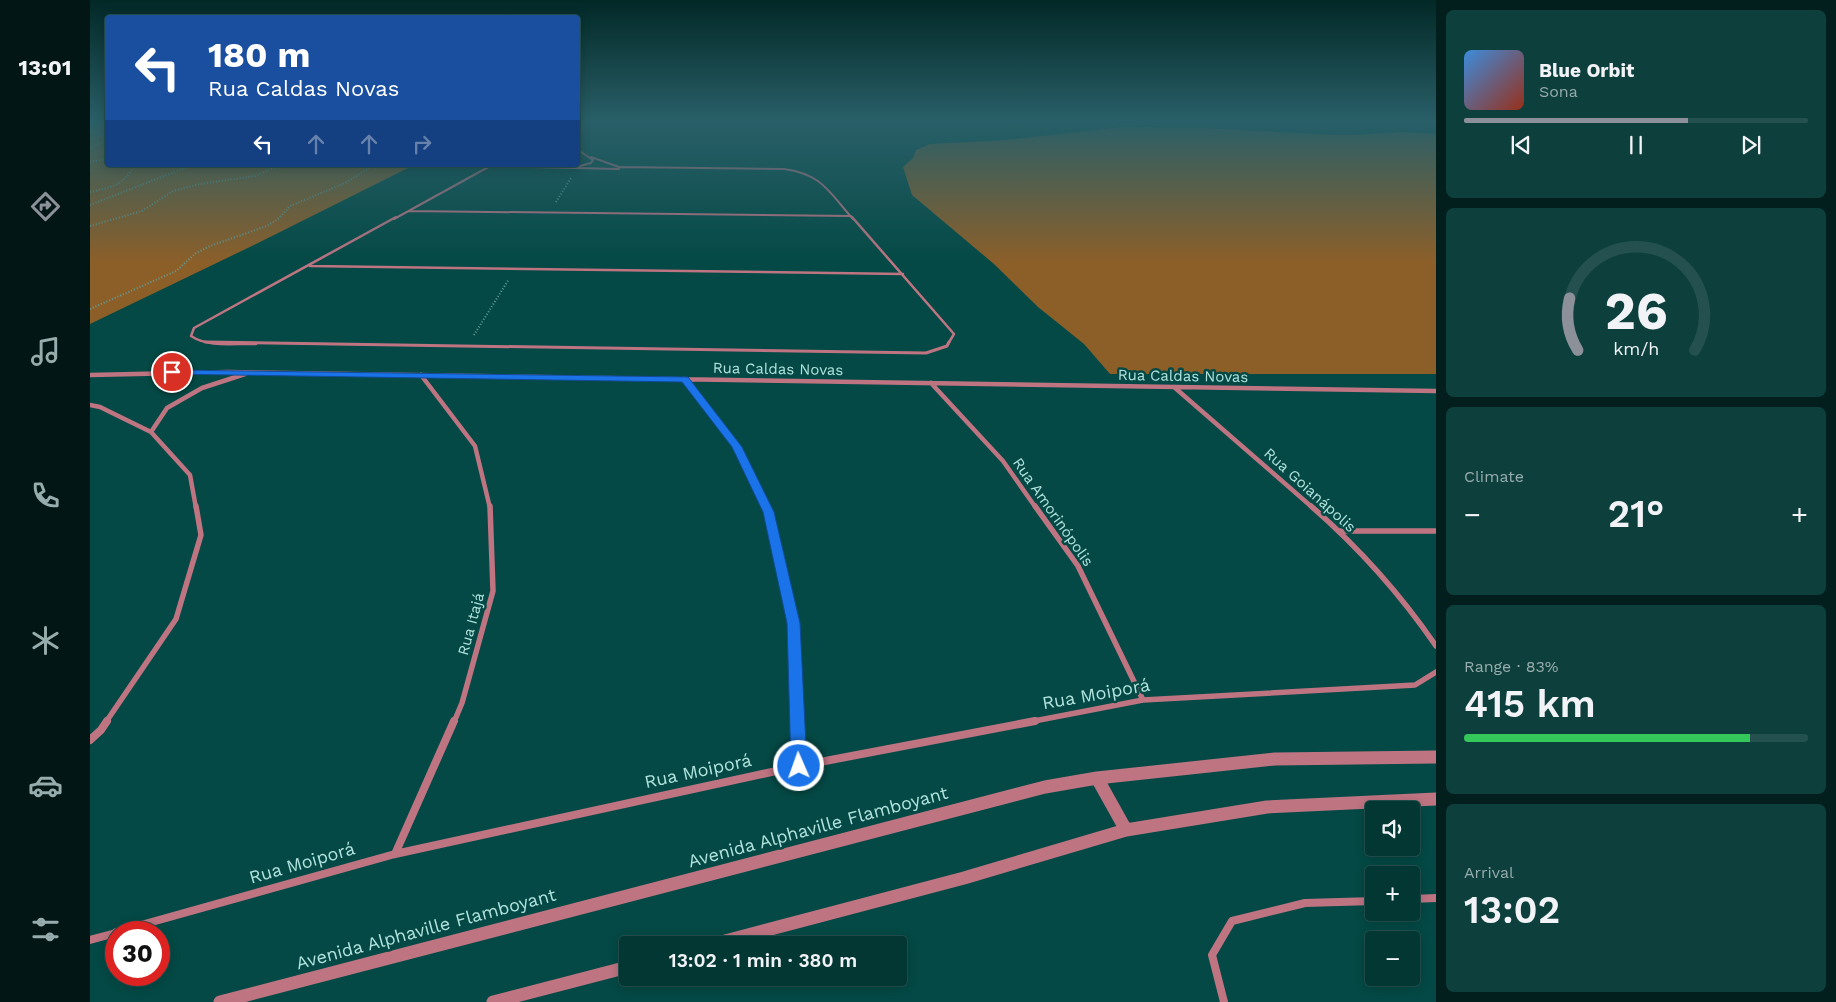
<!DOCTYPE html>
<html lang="en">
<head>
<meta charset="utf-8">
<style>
	body { margin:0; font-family:"Work Sans",sans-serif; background:#0d3f3c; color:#f1f3f6; height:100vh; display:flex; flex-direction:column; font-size:19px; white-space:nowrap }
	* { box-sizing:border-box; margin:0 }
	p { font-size:16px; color:#97acac }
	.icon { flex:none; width:28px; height:28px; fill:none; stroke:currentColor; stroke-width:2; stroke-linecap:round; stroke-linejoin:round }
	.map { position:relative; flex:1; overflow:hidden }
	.panel { display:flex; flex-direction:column; gap:10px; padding:10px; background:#021e1d; width:400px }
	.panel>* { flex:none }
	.hud { position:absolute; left:15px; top:15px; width:475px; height:152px; border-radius:5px; box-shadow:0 2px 12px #0003,0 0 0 1px #24514f; background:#1a4fa0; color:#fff; overflow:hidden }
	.buttons { position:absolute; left:1275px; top:801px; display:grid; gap:10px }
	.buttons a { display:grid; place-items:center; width:55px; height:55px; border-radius:5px; background:#033734; box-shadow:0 2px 12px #0003,0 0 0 1px #24514f; font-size:25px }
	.speed { position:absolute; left:15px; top:921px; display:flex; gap:10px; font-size:25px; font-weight:700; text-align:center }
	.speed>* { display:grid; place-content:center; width:65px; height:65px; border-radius:50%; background:#033734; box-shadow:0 2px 12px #0003,0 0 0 1px #24514f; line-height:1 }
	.speed .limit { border:8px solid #d22; background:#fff; color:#111 }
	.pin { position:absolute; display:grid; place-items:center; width:42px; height:42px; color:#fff; margin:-21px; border:2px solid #fff; border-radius:50%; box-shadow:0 1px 5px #0007 }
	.me { position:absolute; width:55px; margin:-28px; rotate:358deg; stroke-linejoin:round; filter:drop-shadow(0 0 4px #0008) }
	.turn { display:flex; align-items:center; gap:18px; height:105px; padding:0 20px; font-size:22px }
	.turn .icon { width:65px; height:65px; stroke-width:2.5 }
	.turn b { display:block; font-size:35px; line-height:42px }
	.lanes { display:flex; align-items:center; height:48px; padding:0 20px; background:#0003; justify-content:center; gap:25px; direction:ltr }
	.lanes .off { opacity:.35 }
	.big { font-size:38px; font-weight:600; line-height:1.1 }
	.panel .tile { flex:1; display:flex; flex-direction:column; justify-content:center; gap:8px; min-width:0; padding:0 18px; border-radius:8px; background:#0d3f3c }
	.panel .dial { align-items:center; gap:0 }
	.dial svg { height:130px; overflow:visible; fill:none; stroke:#24514f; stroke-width:7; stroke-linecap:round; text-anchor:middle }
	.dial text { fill:#f1f3f6; stroke:none }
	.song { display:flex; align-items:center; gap:15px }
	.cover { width:60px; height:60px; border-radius:8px; background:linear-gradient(135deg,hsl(210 70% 55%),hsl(10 70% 35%)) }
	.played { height:5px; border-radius:2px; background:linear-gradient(90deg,#8c9099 65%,#24514f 65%) }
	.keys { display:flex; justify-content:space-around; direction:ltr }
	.heat { display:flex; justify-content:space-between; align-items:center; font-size:28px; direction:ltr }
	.charge { height:8px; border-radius:4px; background:linear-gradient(90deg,#34c759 83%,#24514f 0) }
	.trip { position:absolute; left:529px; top:936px; width:288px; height:50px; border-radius:5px; background:#033734; box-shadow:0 2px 12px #0003,0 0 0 1px #24514f; font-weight:600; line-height:50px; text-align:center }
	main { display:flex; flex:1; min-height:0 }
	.dock { display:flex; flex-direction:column; width:90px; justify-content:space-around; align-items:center; background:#011615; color:#97acac }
	.dock .icon { width:35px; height:35px }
	.dock .selected { color:#8c9099 }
	.dock b { font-size:22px; color:#f1f3f6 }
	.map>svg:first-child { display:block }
	.forest { fill:#8c5f29 }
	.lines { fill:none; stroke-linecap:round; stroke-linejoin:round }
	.path { stroke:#639d98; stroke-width:2; stroke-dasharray:1 2; stroke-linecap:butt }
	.service-far2 { stroke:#bf7482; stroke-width:2 }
	.service-far1 { stroke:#bf7482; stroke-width:2.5 }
	.service { stroke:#bf7482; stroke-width:3 }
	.minor-far2 { stroke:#bf7482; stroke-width:4.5 }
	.minor-far1 { stroke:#bf7482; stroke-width:5.5 }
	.minor { stroke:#bf7482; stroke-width:8 }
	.tertiary { stroke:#bf7482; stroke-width:13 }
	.route { fill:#1a73e8; stroke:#114b97 }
	.labels { text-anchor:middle; stroke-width:5; stroke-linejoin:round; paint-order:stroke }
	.street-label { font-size:15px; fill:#b2e3de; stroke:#044945 }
	.near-street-label { font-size:18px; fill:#b2e3de; stroke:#044945 }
</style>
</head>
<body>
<main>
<nav class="dock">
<b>13:01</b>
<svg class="icon selected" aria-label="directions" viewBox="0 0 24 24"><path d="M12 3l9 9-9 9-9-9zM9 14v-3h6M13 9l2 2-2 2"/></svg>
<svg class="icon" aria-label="music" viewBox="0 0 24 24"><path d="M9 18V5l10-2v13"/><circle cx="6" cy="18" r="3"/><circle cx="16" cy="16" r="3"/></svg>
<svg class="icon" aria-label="phone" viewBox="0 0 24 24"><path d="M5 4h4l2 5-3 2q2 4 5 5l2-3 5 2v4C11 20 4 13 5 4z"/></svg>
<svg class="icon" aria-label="climate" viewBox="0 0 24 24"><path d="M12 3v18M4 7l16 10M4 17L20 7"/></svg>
<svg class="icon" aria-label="car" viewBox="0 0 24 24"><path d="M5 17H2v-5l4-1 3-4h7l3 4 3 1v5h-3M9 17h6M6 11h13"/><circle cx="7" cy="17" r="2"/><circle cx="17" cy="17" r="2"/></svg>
<svg class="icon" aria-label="filters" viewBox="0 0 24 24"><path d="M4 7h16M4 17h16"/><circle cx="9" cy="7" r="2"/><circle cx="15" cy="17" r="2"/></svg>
</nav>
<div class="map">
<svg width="1346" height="1002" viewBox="0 0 1346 1002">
	<rect width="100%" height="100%" fill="#044945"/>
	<!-- forest -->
	<path class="forest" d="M0 122H17L18 165H324L166 244 0 324Z
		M1033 127 1112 128 1242 135H1268L1311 132 1346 134V374H1020L994 344 948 307 904 264 822 195 813 167 823 158 826 150 840 144 917 140Z"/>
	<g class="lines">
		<!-- path -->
		<path class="path" d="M0 132 18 137
			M0 148 18 140
			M0 162 18 159
			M0 192C20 188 35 185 44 165
			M466 202 481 178
			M0 205 102 165
			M0 226 52 211 83 191 110 184 165 176 191 165
			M0 309 86 271 106 253 120 246 177 226 188 219 200 206 255 183 284 165
			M384 335 419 279"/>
		<!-- service-far2 -->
		<path class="service-far2" d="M501 157 529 167 694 169C732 174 739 192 763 219
			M401 166 529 169
			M486 167 501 163 503 160 488 150
			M319 211 761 216
			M304 219 402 165"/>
		<!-- service-far1 -->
		<path class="service-far1" d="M762 217 864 334 858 344
			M220 266 813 274
			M166 344C145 343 119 348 101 336L104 328 306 217"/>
		<!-- service -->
		<path class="service" d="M115 342 836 353 857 346 859 342"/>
		<!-- minor-far2 -->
		<path class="minor-far2" d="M0 375 138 372 1346 391
			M331 375 385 446 400 508
			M594 379 647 447 676 508
			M841 383 913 461 946 508
			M1084 387 1223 508
			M0 405 10 407 61 432 100 475 106 508
			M61 432 77 408 112 388 155 374"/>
		<!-- minor-far1 -->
		<path class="minor-far1" d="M675 506 704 623 707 722
			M945 506 988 566 1053 700
			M1221 506C1268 547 1311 595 1346 646
			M1250 531H1346
			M16 722 86 619 111 535 106 506
			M364 722 372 703 403 591 400 506
			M939 722 1053 700 1325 685 1346 672"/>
		<!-- minor -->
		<path class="minor" d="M707 721 709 766
			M0 740 11 730 17 721
			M305 854 364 721
			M1321 899 1346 898
			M26 932 305 854 709 766 945 721
			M0 940 26 933
			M1134 1002 1122 955 1142 921 1215 903 1284 901"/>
		<!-- tertiary -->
		<path class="tertiary" d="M1007 778 1036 830
			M620 945 874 878 1036 830 1177 807 1346 799
			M130 1002 955 787 1007 778 1185 759 1346 757
			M403 1002 538 967"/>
	</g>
	<!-- sky -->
	<linearGradient id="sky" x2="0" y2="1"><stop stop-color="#022826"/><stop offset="0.46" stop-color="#295f68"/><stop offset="1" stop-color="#295f68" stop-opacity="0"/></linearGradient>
	<rect width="1346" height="263" fill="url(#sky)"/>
	<!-- route -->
	<path class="route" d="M82 370 598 377 652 447 684 512 710 623 717 766 714 770 709 772 703 770 701 766 697 623 673 512 642 447 592 382 79 374V371Z"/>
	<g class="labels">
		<!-- street labels -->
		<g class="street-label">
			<text transform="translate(688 369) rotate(1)" y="5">Rua Caldas Novas</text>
			<text transform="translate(1093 376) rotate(1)" y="5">Rua Caldas Novas</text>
			<text transform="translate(1220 490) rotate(42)" y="5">Rua Goianápolis</text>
			<text transform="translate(963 512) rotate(55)" y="5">Rua Amorinópolis</text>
			<text transform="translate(381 624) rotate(-75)" y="5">Rua Itajá</text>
		</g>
		<!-- near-street labels -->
		<g class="near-street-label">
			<text transform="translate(1006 694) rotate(-10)" y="6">Rua Moiporá</text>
			<text transform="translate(608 771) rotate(-12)" y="6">Rua Moiporá</text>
			<text transform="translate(728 827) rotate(-15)" y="6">Avenida Alphaville Flamboyant</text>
			<text transform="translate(212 863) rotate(-16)" y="6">Rua Moiporá</text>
			<text transform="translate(336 929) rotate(-15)" y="6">Avenida Alphaville Flamboyant</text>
		</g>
	</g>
</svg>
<div class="buttons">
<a><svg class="icon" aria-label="sound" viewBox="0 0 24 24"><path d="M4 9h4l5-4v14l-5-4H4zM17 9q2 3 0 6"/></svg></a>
<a>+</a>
<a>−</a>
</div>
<div class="speed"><div class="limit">30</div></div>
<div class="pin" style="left:82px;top:372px;background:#d93025"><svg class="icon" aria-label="arrive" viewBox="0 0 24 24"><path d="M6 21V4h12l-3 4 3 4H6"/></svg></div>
<svg class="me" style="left:709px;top:766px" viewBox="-20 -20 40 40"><circle r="17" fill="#1a73e8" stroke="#fff" stroke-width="3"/><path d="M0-11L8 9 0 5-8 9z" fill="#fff"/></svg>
<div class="trip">13:02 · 1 min · 380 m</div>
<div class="hud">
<div class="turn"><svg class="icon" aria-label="left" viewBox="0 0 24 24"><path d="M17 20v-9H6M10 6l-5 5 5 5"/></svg><div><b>180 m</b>Rua Caldas Novas</div></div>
<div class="lanes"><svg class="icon" aria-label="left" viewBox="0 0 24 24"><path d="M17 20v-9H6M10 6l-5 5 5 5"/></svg><svg class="icon off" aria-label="ahead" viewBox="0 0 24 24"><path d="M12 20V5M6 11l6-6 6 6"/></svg><svg class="icon off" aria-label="ahead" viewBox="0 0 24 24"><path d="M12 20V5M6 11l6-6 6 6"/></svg><svg class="icon off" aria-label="right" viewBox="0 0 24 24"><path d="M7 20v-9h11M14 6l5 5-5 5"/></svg></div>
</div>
</div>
<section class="panel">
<div class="tile">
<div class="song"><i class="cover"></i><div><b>Blue Orbit</b><p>Sona</p></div></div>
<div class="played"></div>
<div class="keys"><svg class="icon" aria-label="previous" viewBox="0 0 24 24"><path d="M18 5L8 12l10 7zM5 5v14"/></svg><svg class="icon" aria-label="pause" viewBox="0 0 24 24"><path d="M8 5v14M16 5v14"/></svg><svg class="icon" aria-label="next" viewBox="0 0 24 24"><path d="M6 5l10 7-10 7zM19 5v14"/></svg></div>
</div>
<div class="tile dial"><svg viewBox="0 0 100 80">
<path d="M14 69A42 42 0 1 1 86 69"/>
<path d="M14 69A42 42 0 0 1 9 37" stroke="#8c9099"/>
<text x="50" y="56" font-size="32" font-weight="700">26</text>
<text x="50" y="72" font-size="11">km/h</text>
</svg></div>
<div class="tile"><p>Climate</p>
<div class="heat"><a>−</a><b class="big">21°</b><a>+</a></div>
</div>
<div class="tile"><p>Range · 83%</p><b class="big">415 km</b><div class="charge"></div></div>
<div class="tile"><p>Arrival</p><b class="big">13:02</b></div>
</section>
</main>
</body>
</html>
